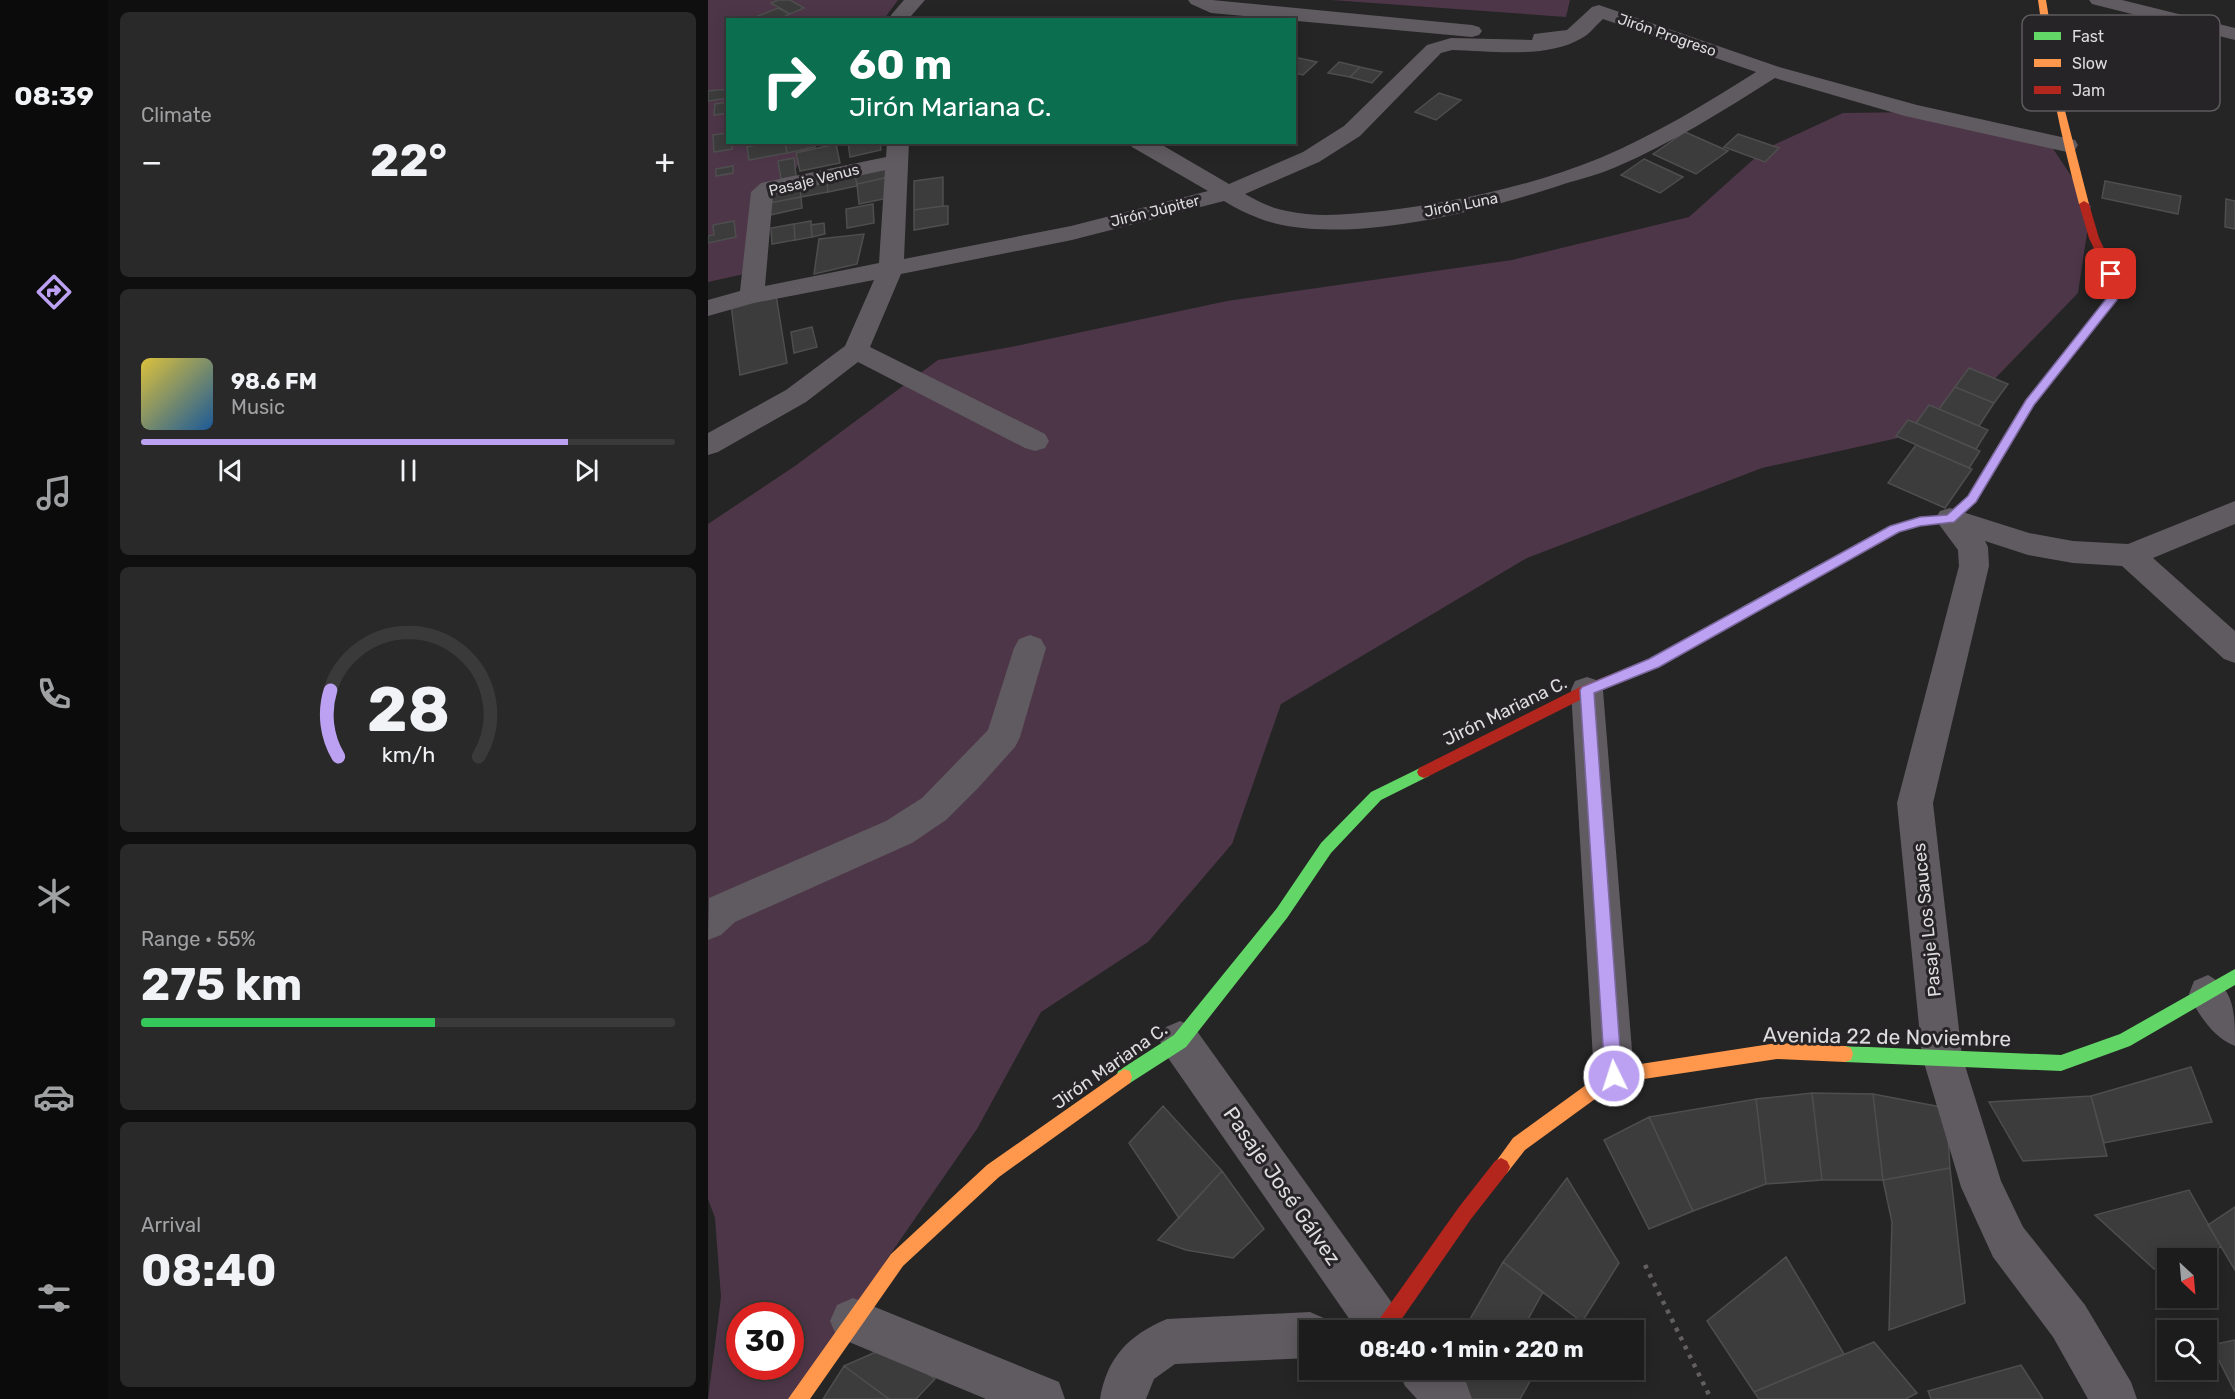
<!DOCTYPE html>
<html lang="en">
<head>
<meta charset="utf-8">
<style>
	body { margin:0; font-family:Rubik,sans-serif; background:#292929; color:#f1f3f6; height:100vh; display:flex; flex-direction:column; font-size:22px; white-space:nowrap }
	* { box-sizing:border-box; margin:0 }
	p { font-size:20px; color:#a0a1a3 }
	.icon { flex:none; width:33px; height:33px; fill:none; stroke:currentColor; stroke-width:2; stroke-linecap:round; stroke-linejoin:round }
	.map { position:relative; flex:1; overflow:hidden }
	.side { display:flex; flex-direction:column; gap:12px; padding:12px; background:#0f0f0f; width:600px }
	.side>* { flex:none }
	.top-card { position:absolute; left:18px; top:18px; width:570px; height:126px; border-radius:0px; box-shadow:0 3px 15px #0003,0 0 0 2px #3a3a3b; background:#0b6e4f; color:#fff; overflow:hidden }
	.needle { width:39px; rotate:154deg }
	.tools { position:absolute; left:1449px; top:1248px; display:grid; gap:12px }
	.tools a { display:grid; place-items:center; width:60px; height:60px; border-radius:0px; background:#1c1c1c; box-shadow:0 3px 15px #0003,0 0 0 2px #3a3a3b; font-size:30px }
	.speed { position:absolute; left:18px; top:1302px; display:flex; gap:12px; font-size:30px; font-weight:700; text-align:center }
	.speed>* { display:grid; place-content:center; width:78px; height:78px; border-radius:50%; background:#1c1c1c; box-shadow:0 3px 15px #0003,0 0 0 2px #3a3a3b; line-height:1 }
	.speed .limit { border:9px solid #d22; background:#fff; color:#111 }
	.pin { position:absolute; display:grid; place-items:center; width:51px; height:51px; color:#fff; margin:-26px; border-radius:12px; box-shadow:0 3px 9px #0006 }
	.me { position:absolute; width:66px; margin:-33px; rotate:356deg; stroke-linejoin:round; filter:drop-shadow(0 0 4px #0008) }
	.turn { display:flex; align-items:center; gap:21px; height:126px; padding:0 24px; font-size:27px }
	.turn .icon { width:78px; height:78px; stroke-width:2.5 }
	.turn b { display:block; font-size:42px; line-height:51px }
	.big { font-size:45px; font-weight:700; line-height:1.1 }
	.side .card { flex:1; display:flex; flex-direction:column; justify-content:center; gap:9px; min-width:0; padding:0 21px; border-radius:9px; background:#292929 }
	.side .dial { align-items:center; gap:0 }
	.dial svg { height:156px; overflow:visible; fill:none; stroke:#3a3a3b; stroke-width:7; stroke-linecap:round; text-anchor:middle }
	.dial text { fill:#f1f3f6; stroke:none }
	.song { display:flex; align-items:center; gap:18px }
	.cover { width:72px; height:72px; border-radius:9px; background:linear-gradient(135deg,hsl(50 70% 55%),hsl(210 70% 35%)) }
	.played { height:6px; border-radius:3px; background:linear-gradient(90deg,#bca0f2 80%,#3a3a3b 80%) }
	.keys { display:flex; justify-content:space-around; direction:ltr }
	.heat { display:flex; justify-content:space-between; align-items:center; font-size:33px; direction:ltr }
	.charge { height:9px; border-radius:4px; background:linear-gradient(90deg,#34c759 55%,#3a3a3b 0) }
	.trip { position:absolute; left:591px; top:1320px; width:345px; height:60px; border-radius:0px; background:#1c1c1c; box-shadow:0 3px 15px #0003,0 0 0 2px #3a3a3b; font-weight:700; line-height:60px; text-align:center }
	main { display:flex; flex:1; min-height:0 }
	.tabs { display:flex; flex-direction:column; width:108px; justify-content:space-around; align-items:center; background:#0b0b0b; color:#a0a1a3 }
	.tabs .icon { width:42px; height:42px }
	.tabs .selected { color:#bca0f2 }
	.tabs b { font-size:27px; color:#f1f3f6 }
	.map>svg:first-child { display:block }
	.green { fill:#4d3648; fill-rule:evenodd }
	.building { fill:#3c3c3c; stroke:#4f4e4f; stroke-width:1.5 }
	.lines { fill:none; stroke-linecap:round; stroke-linejoin:round }
	.path { stroke:#625e61; stroke-width:4.5; stroke-dasharray:4 6; stroke-linecap:butt }
	.street { fill:#605b60; fill-rule:evenodd }
	.fast { fill:#63d668; fill-rule:evenodd }
	.slow { fill:#ff974d; fill-rule:evenodd }
	.jam { fill:#b3261e; fill-rule:evenodd }
	.route { fill:#bca0f2; stroke:#7a689d; stroke-width:1.5 }
	.labels { text-anchor:middle; stroke-width:6; stroke-linejoin:round; paint-order:stroke }
	.far-street-label { font-size:15px; fill:#dedcde; stroke:#262426 }
	.street-label { font-size:18px; fill:#dedcde; stroke:#262426 }
	.near-street-label { font-size:21px; fill:#dedcde; stroke:#262426 }
	.key { fill:#262426; stroke:#5d5b5d; stroke-width:1.5 }
	.key-label { font-size:16px; fill:#dedcde }
</style>
</head>
<body>
<main>
<nav class="tabs">
<b>08:39</b>
<svg class="icon selected" aria-label="directions" viewBox="0 0 24 24"><path d="M12 3l9 9-9 9-9-9zM9 14v-3h6M13 9l2 2-2 2"/></svg>
<svg class="icon" aria-label="music" viewBox="0 0 24 24"><path d="M9 18V5l10-2v13"/><circle cx="6" cy="18" r="3"/><circle cx="16" cy="16" r="3"/></svg>
<svg class="icon" aria-label="phone" viewBox="0 0 24 24"><path d="M5 4h4l2 5-3 2q2 4 5 5l2-3 5 2v4C11 20 4 13 5 4z"/></svg>
<svg class="icon" aria-label="climate" viewBox="0 0 24 24"><path d="M12 3v18M4 7l16 10M4 17L20 7"/></svg>
<svg class="icon" aria-label="car" viewBox="0 0 24 24"><path d="M5 17H2v-5l4-1 3-4h7l3 4 3 1v5h-3M9 17h6M6 11h13"/><circle cx="7" cy="17" r="2"/><circle cx="17" cy="17" r="2"/></svg>
<svg class="icon" aria-label="filters" viewBox="0 0 24 24"><path d="M4 7h16M4 17h16"/><circle cx="9" cy="7" r="2"/><circle cx="15" cy="17" r="2"/></svg>
</nav>
<section class="side">
<div class="card"><p>Climate</p>
<div class="heat"><a>−</a><b class="big">22°</b><a>+</a></div>
</div>
<div class="card">
<div class="song"><i class="cover"></i><div><b>98.6 FM</b><p>Music</p></div></div>
<div class="played"></div>
<div class="keys"><svg class="icon" aria-label="previous" viewBox="0 0 24 24"><path d="M18 5L8 12l10 7zM5 5v14"/></svg><svg class="icon" aria-label="pause" viewBox="0 0 24 24"><path d="M8 5v14M16 5v14"/></svg><svg class="icon" aria-label="next" viewBox="0 0 24 24"><path d="M6 5l10 7-10 7zM19 5v14"/></svg></div>
</div>
<div class="card dial"><svg viewBox="0 0 100 80">
<path d="M14 69A42 42 0 1 1 86 69"/>
<path d="M14 69A42 42 0 0 1 10 35" stroke="#bca0f2"/>
<text x="50" y="56" font-size="32" font-weight="700">28</text>
<text x="50" y="72" font-size="11">km/h</text>
</svg></div>
<div class="card"><p>Range · 55%</p><b class="big">275 km</b><div class="charge"></div></div>
<div class="card"><p>Arrival</p><b class="big">08:40</b></div>
</section>
<div class="map">
<svg width="1527" height="1399" viewBox="0 0 1527 1399">
	<rect width="100%" height="100%" fill="#252525"/>
	<!-- green -->
	<path class="green" d="M0 0H190L176 19 20 20V142L105 143 67 199 50 271 0 282Z
		M623 0H862L858 17Z
		M1210 112 1338 138 1383 206 1370 293 1240 427 1054 468 819 558 573 704 524 844 440 942 333 1012 269 1129 179 1259 89 1399H0L13 1297 7 1218 0 1199V524L87 466 230 360 303 347 519 301 804 260 981 217 1057 149 1135 113ZM32 1316H82V1366H32Z"/>
	<!-- building -->
	<path class="building" d="M70 0H82L96 8 82 14 63 3Z
		M70 8 82 14 68 20 45 18Z
		M586 57 609 62 595 75 586 73Z
		M631 62 652 67 642 77 620 73Z
		M652 67 674 72 664 83 642 77Z
		M20 89V98L0 101V91Z
		M731 93 753 100 728 120 707 112Z
		M20 102V113L6 115 7 104Z
		M977 132 1020 151 988 174 945 154Z
		M20 133V142H24V149L6 152 5 135Z
		M1030 134 1071 148 1057 162 1016 147Z
		M61 142H77L79 153 41 160 39 147Z
		M77 142H106L107 147 79 153Z
		M140 142H172L173 150 142 157Z
		M128 144 132 163 92 171 88 153Z
		M86 158 88 176 73 179 70 161Z
		M936 159 975 177 952 193 913 175Z
		M25 166V173L8 176V169Z
		M180 169 181 177 149 184 147 175Z
		M147 175 149 186 120 192 119 180Z
		M181 177 185 197 151 204 149 184Z
		M235 177V206L206 210V181Z
		M119 180 120 192 93 197 92 186Z
		M1397 181 1473 196 1470 214 1394 198Z
		M92 186 93 197 61 203V192Z
		M93 197 94 208 62 215 61 203Z
		M1518 199 1527 201V229L1517 227Z
		M165 204 166 223 139 228 138 209Z
		M235 206H240V224L206 230V210Z
		M26 221 28 237 0 243V236L6 235 5 225Z
		M103 221 104 237 87 240 86 224Z
		M116 223 117 234 104 237 103 225Z
		M86 224 87 240 64 244 63 228Z
		M156 234 149 264 106 274 111 239Z
		M68 295 79 363 32 375 23 305Z
		M104 327 109 347 86 353 83 332Z
		M1261 368 1300 384 1286 403 1247 387Z
		M1247 387 1286 403 1271 426 1231 409Z
		M1221 405 1231 409 1280 430 1268 449 1208 423Z
		M1200 420 1208 423 1272 451 1261 468 1188 436Z
		M1208 445 1264 469 1237 508 1180 483Z
		M1483 1067 1504 1122 1396 1143 1383 1096Z
		M1104 1093 1114 1180 1058 1184 1048 1099Z
		M1104 1093 1165 1094 1175 1180H1114Z
		M1165 1094 1238 1108 1242 1168 1175 1180Z
		M1383 1096 1399 1156 1315 1161 1281 1102Z
		M1048 1099 1058 1184 985 1211 941 1117Z
		M455 1106 514 1171 471 1218 421 1143Z
		M941 1117 985 1211 941 1229 896 1140Z
		M1242 1168 1257 1303 1181 1330 1184 1222 1175 1180Z
		M514 1171 556 1229 525 1258 478 1250 450 1240Z
		M859 1178 911 1263 874 1322 795 1262Z
		M1481 1190 1513 1247 1478 1258H1460V1265L1446 1269 1387 1215Z
		M1527 1207V1270L1500 1225Z
		M1078 1257 1136 1354 1046 1392 999 1321Z
		M795 1262 835 1292 814 1330H760L762 1319Z
		M1527 1340V1392L1503 1345Z
		M1166 1342 1209 1393 1198 1399H1051L1046 1392Z
		M179 1347 227 1379 208 1399H181L136 1366Z
		M1313 1365 1335 1399H1223L1220 1391Z
		M136 1366 181 1399H115Z
		M752 1370H820L825 1376 812 1399H750L747 1396Z"/>
	<g class="lines">
		<!-- path -->
		<path class="path" d="M937 1265 1003 1399"/>
		<!-- street -->
		<path class="street" d="M196 0H217L203 16V20H183V15Z
			M480 0H504L764 25 771 27 774 31 771 35 764 37 503 13 483 4Z
			M1381 0H1414L1527 28V40L1384 4Z
			M891 5 1071 67 1209 105 1367 140 1370 145 1367 150 1359 152 1197 116 1067 78C1015 111 964 143 908 167 892 174 873 179 856 184 778 210 661 240 579 226 556 222 536 213 516 201L364 240 193 274 162 347 337 434 341 441 337 448 327 451 317 448 150 362 98 402 10 452 0 455V433L78 390 137 346 166 280 46 303 0 316V300L32 291 43 192 53 183 178 157 179 142H201L196 259 363 226 500 191 424 147 421 142H449L521 184 595 152 636 126 719 45 743 38 824 40 826 34 859 30 884 7ZM895 19 1048 72C997 104 947 135 892 158 826 185 745 203 675 211 644 214 610 218 579 211 563 208 551 202 537 194L611 162 652 136 733 53 744 50C783 51 840 59 874 38 882 34 888 25 895 19ZM177 170 171 263 57 286 65 195Z
			M1527 501V524L1445 558 1527 631V663L1516 659 1414 566 1365 563 1320 555 1277 541 1280 547 1281 566 1225 803 1254 1056 1293 1181 1315 1227 1377 1305 1423 1382 1429 1399H1380L1345 1337 1285 1257 1253 1187 1214 1056 1189 803 1251 566 1250 550 1227 519 1232 511 1242 508 1321 533 1365 541 1420 544Z
			M322 635 333 639 338 648 312 737 307 747 271 787 238 820 204 843 27 922 13 935 0 940 1 898 178 821 214 798 280 730 306 648 311 639Z
			M879 677 891 681 895 690 926 1075 920 1089 906 1095 892 1089 886 1075 863 690 867 681Z
			M1500 975C1527 990 1527 1013 1527 1046 1506 1038 1490 1015 1481 994L1486 981Z
			M472 1021 486 1027 692 1314 699 1330H649L458 1055 452 1041 458 1027Z
			M145 1298 351 1382 357 1399H278L129 1337 122 1321 129 1305Z
			M602 1312 618 1319 623 1330H602V1358L467 1364 446 1379 438 1399H392C399 1357 421 1335 459 1319Z
			M690 1370H745L758 1382 764 1399H709L697 1386Z"/>
		<!-- fast -->
		<path class="fast" d="M1282 465 1288 469 1268 502 1246 522 1212 525 1190 532 1044 615H1034L1033 611 1034 607 1182 526 1212 517 1239 515 1260 496 1278 466Z
			M716 766 721 768 723 772 721 776 673 800 623 853 579 918 478 1047 422 1083 416 1085 410 1083 408 1077 410 1071 466 1035 569 908 613 843 663 792Z
			M1527 969V985L1422 1046 1353 1071 1137 1062 1131 1060 1129 1054 1131 1048 1137 1046 1353 1055 1412 1034Z"/>
		<!-- slow -->
		<path class="slow" d="M1330 0H1338L1355 103 1381 204 1376 207 1371 204C1353 137 1339 69 1330 0Z
			M1069 1043 1137 1046 1143 1048 1145 1054 1143 1060 1137 1062 1069 1059 909 1083 817 1150 799 1173 793 1176 787 1173 784 1167 805 1138 900 1069Z
			M416 1069 422 1071 424 1077 422 1083 291 1177 195 1266 102 1399H80L183 1254 279 1165Z"/>
		<!-- jam -->
		<path class="jam" d="M1376 201 1381 204 1391 238 1408 274 1409 300 1326 405 1286 472H1278L1276 469 1318 400 1399 300 1398 274 1381 238 1371 204Z
			M1039 606 1044 607 1045 611 1044 615 951 667 884 694 721 776 716 778 711 776 709 772 711 768 874 686 941 659Z
			M793 1158 799 1161 802 1167 799 1173 763 1219 686 1330H660L662 1323 670 1321 751 1207 787 1161Z"/>
	</g>
	<!-- route -->
	<path class="route" d="M1403 271 1408 274 1409 300 1326 405 1268 502 1246 522 1212 526 1191 532 951 667 886 693 914 1076 911 1081 906 1084 900 1081 897 1076 872 690 874 687 941 659 1182 526 1212 517 1239 515 1260 496 1318 400 1398 299V274Z"/>
	<g class="labels">
		<!-- far-street labels -->
		<g class="far-street-label">
			<text transform="translate(959 35) rotate(19)" y="5">Jirón Progreso</text>
			<text transform="translate(106 180) rotate(-14)" y="5">Pasaje Venus</text>
			<text transform="translate(753 205) rotate(-11)" y="5">Jirón Luna</text>
			<text transform="translate(447 211) rotate(-14)" y="5">Jirón Júpiter</text>
		</g>
		<!-- street labels -->
		<g class="street-label">
			<text transform="translate(797 711) rotate(-26)" y="6">Jirón Mariana C.</text>
			<text transform="translate(1219 920) rotate(-96)" y="6">Pasaje Los Sauces</text>
			<text transform="translate(402 1066) rotate(-35)" y="6">Jirón Mariana C.</text>
		</g>
		<!-- near-street labels -->
		<g class="near-street-label">
			<text transform="translate(1179 1037) rotate(1)" y="7">Avenida 22 de Noviembre</text>
			<text transform="translate(574 1186) rotate(55)" y="7">Pasaje José Gálvez</text>
		</g>
	</g>
	<!-- legend -->
	<rect x="1314" y="15" width="198" height="96" rx="9" class="key"/>
	<rect x="1326" y="32" width="27" height="8" fill="#63d668"/>
	<rect x="1326" y="59" width="27" height="8" fill="#ff974d"/>
	<rect x="1326" y="86" width="27" height="8" fill="#b3261e"/>
	<g class="key-label">
		<text x="1364" y="42">Fast</text>
		<text x="1364" y="69">Slow</text>
		<text x="1364" y="96">Jam</text>
	</g>
</svg>
<div class="tools">
<a><svg class="needle" viewBox="-14 -14 28 28"><path d="M0-13l5 13h-10z" fill="#e53935"/><path d="M0 13l5-13h-10z" fill="#a0a1a3"/></svg></a>
<a><svg class="icon" aria-label="search" viewBox="0 0 24 24"><circle cx="10" cy="10" r="6"/><path d="M15 15l6 6"/></svg></a>
</div>
<div class="speed"><div class="limit">30</div></div>
<div class="pin" style="left:1403px;top:274px;background:#d93025"><svg class="icon" aria-label="arrive" viewBox="0 0 24 24"><path d="M6 21V4h12l-3 4 3 4H6"/></svg></div>
<svg class="me" style="left:906px;top:1076px" viewBox="-20 -20 40 40"><circle r="17" fill="#bca0f2" stroke="#fff" stroke-width="3"/><path d="M0-11L8 9 0 5-8 9z" fill="#fff"/></svg>
<div class="trip">08:40 · 1 min · 220 m</div>
<div class="top-card">
<div class="turn"><svg class="icon" aria-label="right" viewBox="0 0 24 24"><path d="M7 20v-9h11M14 6l5 5-5 5"/></svg><div><b>60 m</b>Jirón Mariana C.</div></div>
</div>
</div>
</main>
</body>
</html>
